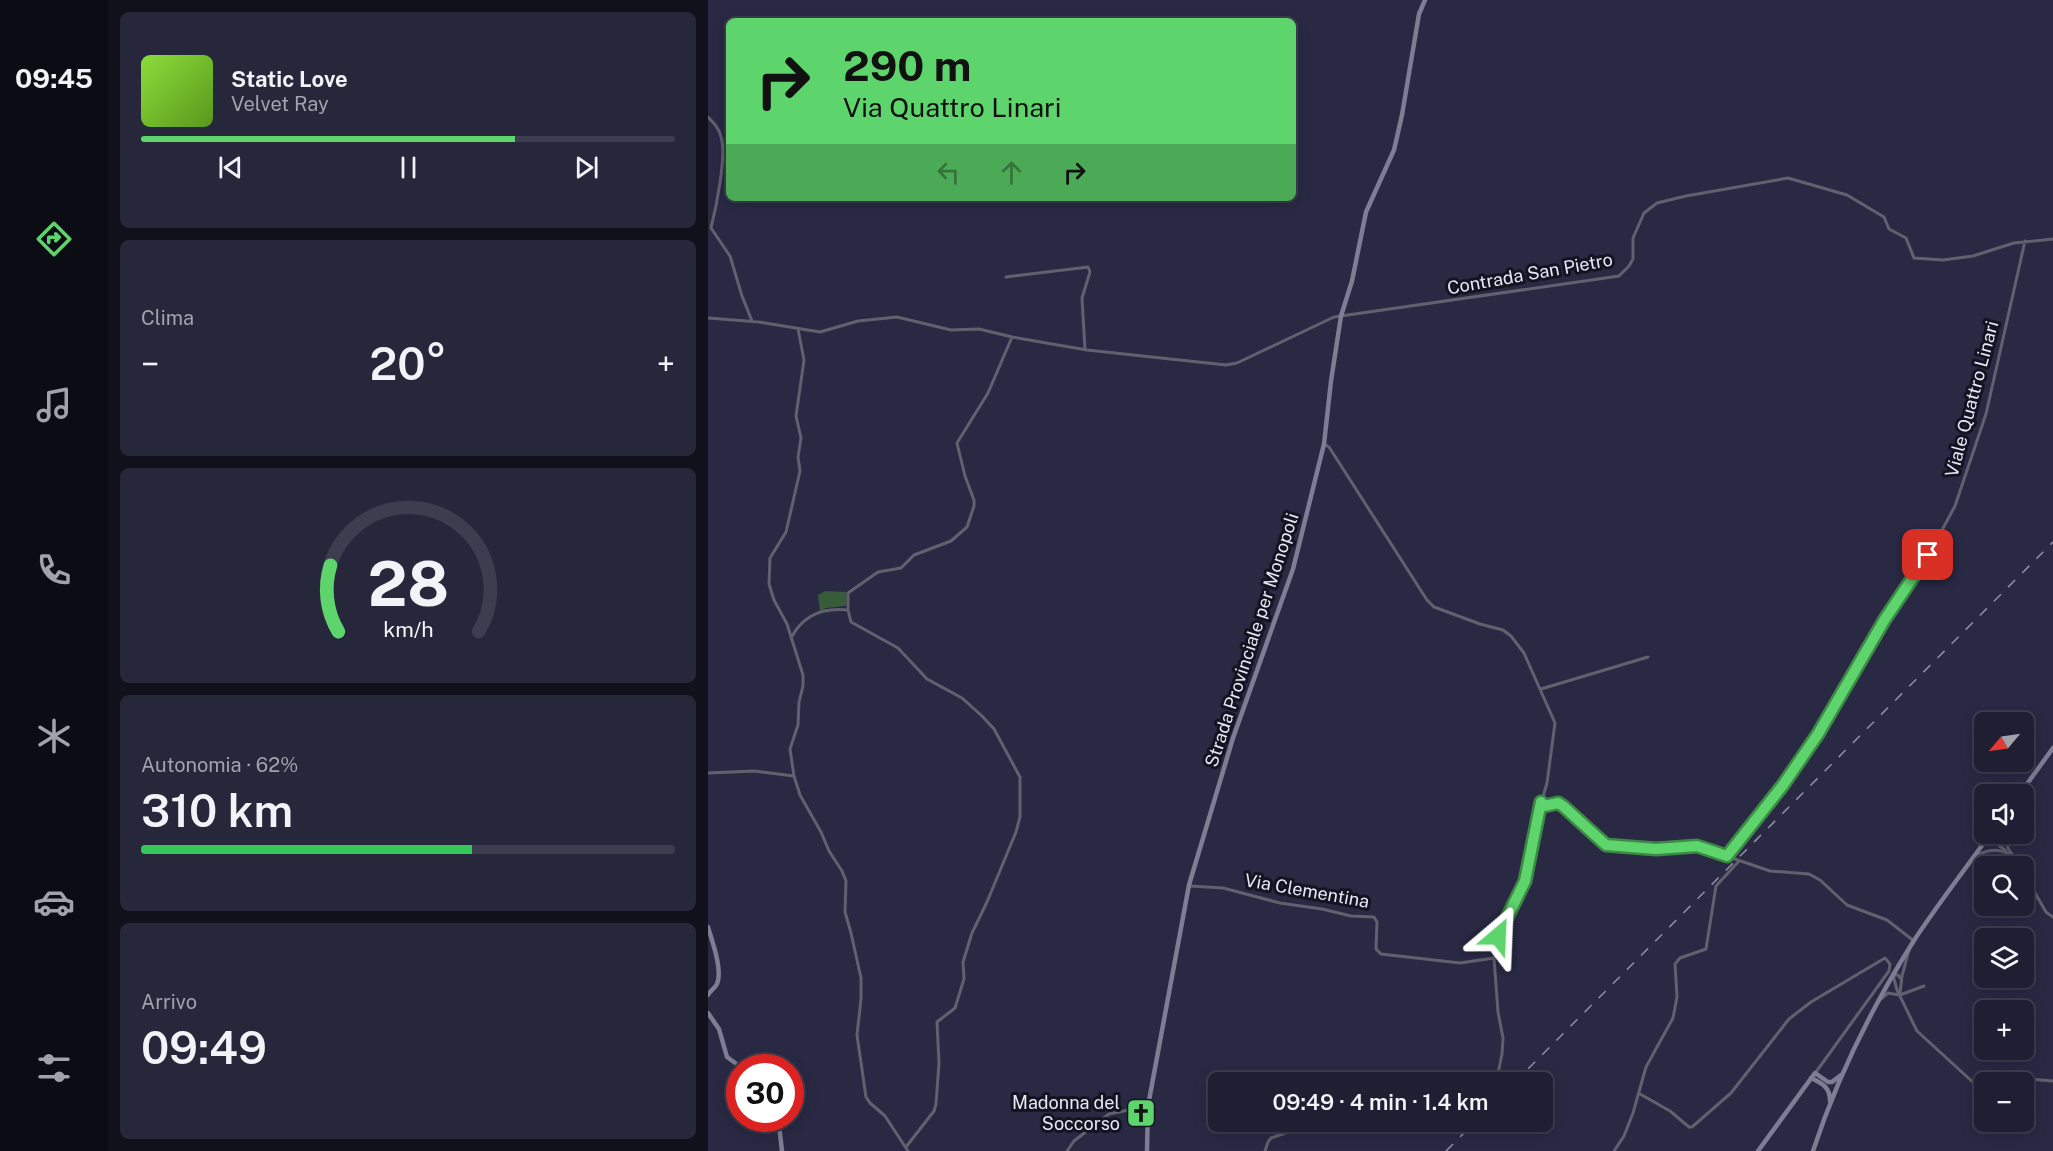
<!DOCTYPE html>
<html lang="it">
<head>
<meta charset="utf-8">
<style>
	body { margin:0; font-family:"Public Sans",sans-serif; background:#27273b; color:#f1f3f6; height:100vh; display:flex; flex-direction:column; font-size:22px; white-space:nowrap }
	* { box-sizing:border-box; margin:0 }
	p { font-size:20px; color:#a1a2ac }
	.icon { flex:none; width:33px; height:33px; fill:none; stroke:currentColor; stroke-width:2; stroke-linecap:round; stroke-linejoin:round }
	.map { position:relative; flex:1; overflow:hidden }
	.panel { display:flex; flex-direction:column; gap:12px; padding:12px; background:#11111c; width:600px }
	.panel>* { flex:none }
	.hud { position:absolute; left:18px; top:18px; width:570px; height:183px; border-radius:9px; box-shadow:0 3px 15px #0003,0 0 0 2px #3c3d4e; background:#5ed56c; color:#111; overflow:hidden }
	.needle { width:39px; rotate:241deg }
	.fabs { position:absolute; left:1266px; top:712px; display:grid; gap:12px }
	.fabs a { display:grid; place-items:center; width:60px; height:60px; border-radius:9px; background:#1f1f33; box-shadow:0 3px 15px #0003,0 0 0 2px #3c3d4e; font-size:30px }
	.speed { position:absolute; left:18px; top:1054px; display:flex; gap:12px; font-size:30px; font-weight:700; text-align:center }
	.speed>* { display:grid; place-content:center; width:78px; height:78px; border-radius:50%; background:#1f1f33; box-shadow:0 3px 15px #0003,0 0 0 2px #3c3d4e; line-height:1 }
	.speed .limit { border:9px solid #d22; background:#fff; color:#111 }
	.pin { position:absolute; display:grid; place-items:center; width:51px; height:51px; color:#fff; margin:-26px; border-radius:12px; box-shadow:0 3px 9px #0006 }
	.me { position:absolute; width:66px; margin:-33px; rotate:26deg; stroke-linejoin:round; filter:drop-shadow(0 0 4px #0008) }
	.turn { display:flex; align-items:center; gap:21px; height:126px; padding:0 18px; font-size:27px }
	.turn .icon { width:78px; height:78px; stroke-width:2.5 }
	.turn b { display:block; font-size:42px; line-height:51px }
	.lanes { display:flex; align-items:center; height:57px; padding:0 18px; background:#0003; justify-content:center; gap:30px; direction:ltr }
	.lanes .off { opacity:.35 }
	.big { font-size:45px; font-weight:600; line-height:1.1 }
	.panel .tile { flex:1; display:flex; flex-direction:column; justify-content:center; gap:9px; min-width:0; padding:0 21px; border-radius:9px; background:#27273b }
	.panel .dial { align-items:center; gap:0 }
	.dial svg { height:156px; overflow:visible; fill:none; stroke:#3c3d4e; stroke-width:7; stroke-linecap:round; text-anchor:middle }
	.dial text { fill:#f1f3f6; stroke:none }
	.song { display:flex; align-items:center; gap:18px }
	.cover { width:72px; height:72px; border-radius:9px; background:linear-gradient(135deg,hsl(90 70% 55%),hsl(90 70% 35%)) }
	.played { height:6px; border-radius:3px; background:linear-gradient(90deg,#5ed56c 70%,#3c3d4e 70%) }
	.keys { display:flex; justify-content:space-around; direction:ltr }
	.heat { display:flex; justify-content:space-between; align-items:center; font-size:33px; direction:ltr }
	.charge { height:9px; border-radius:4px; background:linear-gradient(90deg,#34c759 62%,#3c3d4e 0) }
	.trip { position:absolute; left:500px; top:1072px; width:345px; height:60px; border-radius:9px; background:#1f1f33; box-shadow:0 3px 15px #0003,0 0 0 2px #3c3d4e; font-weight:600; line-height:60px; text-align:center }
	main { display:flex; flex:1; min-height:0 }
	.dock { display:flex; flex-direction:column; width:108px; justify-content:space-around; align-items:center; background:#0c0c14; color:#a1a2ac }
	.dock .icon { width:42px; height:42px }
	.dock .current { color:#5ed56c }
	.dock b { font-size:27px; color:#f1f3f6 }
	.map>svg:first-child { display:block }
	.green { fill:#385b3a }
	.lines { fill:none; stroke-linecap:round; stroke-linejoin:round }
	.street { stroke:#60616e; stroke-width:3 }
	.secondary { stroke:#7d7e93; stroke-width:4.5 }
	.rail { stroke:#8f90a6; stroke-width:1.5; stroke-dasharray:10 10; stroke-linecap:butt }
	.route-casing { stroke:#3d8a46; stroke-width:15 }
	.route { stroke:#5ed56c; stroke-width:10 }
	.labels { text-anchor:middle; stroke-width:6; stroke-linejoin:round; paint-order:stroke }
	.street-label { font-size:18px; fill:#e6e7f9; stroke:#13141f }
	.poi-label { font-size:18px; fill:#e6e7f9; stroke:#13141f; text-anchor:end }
</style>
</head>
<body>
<main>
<nav class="dock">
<b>09:45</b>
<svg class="icon current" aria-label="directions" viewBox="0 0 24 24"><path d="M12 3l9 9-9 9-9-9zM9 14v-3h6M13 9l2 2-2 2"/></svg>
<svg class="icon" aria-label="music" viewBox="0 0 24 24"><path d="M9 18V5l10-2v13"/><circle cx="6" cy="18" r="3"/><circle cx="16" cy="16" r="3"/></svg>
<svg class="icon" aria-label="phone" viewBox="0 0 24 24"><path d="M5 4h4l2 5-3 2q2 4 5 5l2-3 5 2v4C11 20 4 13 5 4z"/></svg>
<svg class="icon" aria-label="climate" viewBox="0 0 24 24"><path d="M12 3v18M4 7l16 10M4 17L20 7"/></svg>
<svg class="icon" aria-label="car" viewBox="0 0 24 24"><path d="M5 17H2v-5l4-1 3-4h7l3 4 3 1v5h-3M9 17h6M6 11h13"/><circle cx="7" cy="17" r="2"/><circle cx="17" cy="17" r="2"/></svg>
<svg class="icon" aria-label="filters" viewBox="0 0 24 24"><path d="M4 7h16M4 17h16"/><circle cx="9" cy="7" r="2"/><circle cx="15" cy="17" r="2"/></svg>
</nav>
<section class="panel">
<div class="tile">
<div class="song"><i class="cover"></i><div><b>Static Love</b><p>Velvet Ray</p></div></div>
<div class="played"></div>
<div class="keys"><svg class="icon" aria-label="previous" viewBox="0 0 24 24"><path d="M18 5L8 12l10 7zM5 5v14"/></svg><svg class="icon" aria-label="pause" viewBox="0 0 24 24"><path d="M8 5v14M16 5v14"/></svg><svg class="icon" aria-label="next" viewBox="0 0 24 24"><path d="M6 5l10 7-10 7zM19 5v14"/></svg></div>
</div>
<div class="tile"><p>Clima</p>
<div class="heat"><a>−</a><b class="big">20°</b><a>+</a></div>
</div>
<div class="tile dial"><svg viewBox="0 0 100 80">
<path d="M14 69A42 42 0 1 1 86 69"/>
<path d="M14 69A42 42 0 0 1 10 35" stroke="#5ed56c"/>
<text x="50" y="56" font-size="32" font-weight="700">28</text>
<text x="50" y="72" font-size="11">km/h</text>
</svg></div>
<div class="tile"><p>Autonomia · 62%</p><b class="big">310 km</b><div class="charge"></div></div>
<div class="tile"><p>Arrivo</p><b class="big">09:49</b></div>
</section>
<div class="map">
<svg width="1345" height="1151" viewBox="0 0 1345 1151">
	<rect width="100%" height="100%" fill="#292944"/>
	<!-- green -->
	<path class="green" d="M117 591 138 592 139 604 137 606 118 608 112 611 110 595Z"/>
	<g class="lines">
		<!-- street -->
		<path class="street" d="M0 117C6 123 11 128 13 137 19 155 8 208 3 228L22 256 34 296 44 321
			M298 277 380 267 382 272 374 298 377 350
			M0 318 51 322 112 332 150 321 189 317 243 330 271 329 304 337 379 350 518 365 529 363 626 317 911 276 921 266 925 259V238L936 213 949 203 978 196 1080 178 1139 195 1176 217 1181 229 1198 238 1206 258 1235 260 1265 256 1306 243 1345 239
			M90 329 96 360 88 416 93 438 90 457 92 471 78 532 62 558 61 584 66 600 79 624 95 675V686L91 702 90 725 82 749 86 776 92 795 113 832 121 851 134 871 138 881 137 912 143 933 153 978V999L149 1035 158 1097 162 1103 177 1116 200 1151
			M616 444 621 447 719 600 726 607 772 624 795 630 803 636 816 653 847 723 839 783 829 817 819 876 792 930 786 958 790 1012 795 1038 794 1054 788 1083
			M140 609V593L170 572 193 568 206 555 243 541 259 527 266 506V500L257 476 249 443 280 393 304 337
			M83 638C95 615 114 607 140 610L143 622 190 648 219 679 254 698 274 716 286 729 312 777V817L308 832 279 902 264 933 255 962 256 979 247 1008 229 1022 231 1063 228 1104 226 1111 198 1147
			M833 689 940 657
			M0 773 46 771 86 776
			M834 804 836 806 850 803 855 806 898 845 948 849 989 846 1062 871 1101 874 1112 880 1139 905 1179 920 1206 941
			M1285 834 1288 843 1298 851
			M1290 834 1297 843
			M1297 834 1300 848 1312 867
			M1019 856 1075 785 1117 724 1177 619 1213 569 1247 506 1278 414 1317 241
			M1268 856C1280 849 1291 848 1303 855
			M1316 874 1338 912 1345 917
			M482 886 515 888 572 903 614 909 643 916 666 917 669 922 668 949 673 954 752 963 786 958
			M1193 979 1190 975H1185L1189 990 1209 1031 1268 1085 1276 1088
			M1192 993 1194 976 1201 950
			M1192 995 1216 986
			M1173 999 1180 993 1191 995
			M1299 1083 1321 1079 1345 1081
			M932 1094 962 1111 981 1127H984L1023 1093 1081 1019 1103 1002 1177 958 1182 964 1181 971 1108 1072
			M359 1151 366 1141 401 1114 440 1106
			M557 1151 560 1142 563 1138 609 1122
			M906 1151 916 1136 925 1113 938 1067 965 1018 969 997 967 964 972 958 998 949 1008 886 1031 861"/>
		<!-- secondary -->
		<path class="secondary" d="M1311 795 1345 748
			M0 927C4 941 15 970 9 984 7 988 2 991 0 995
			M0 1013 11 1029 19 1057 34 1068
			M1103 1078C1115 1084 1122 1087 1122 1101
			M45 1119H51
			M65 1119 71 1125 74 1151
			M439 1151 440 1106 481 885 525 738 585 569 616 444 623 381 633 316 644 281 658 212 686 150 694 115 711 14 717 0
			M1050 1151 1107 1073 1120 1082H1124L1133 1075
			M1105 1151C1129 1078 1164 1007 1205 942 1229 905 1257 870 1282 834"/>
		<!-- rail -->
		<path class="rail" d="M806 1083 1345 542
			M738 1151 767 1122"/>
	</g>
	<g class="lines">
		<!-- route casing -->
		<g class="route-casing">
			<path id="route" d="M790 936 817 881 833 802 836 806 850 803 855 806 898 845 948 849 989 846 1019 856 1075 785 1110 734 1177 619 1220 555"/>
		</g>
		<!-- route -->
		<use href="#route" class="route"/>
	</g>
	<!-- icons -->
	<defs>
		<g id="church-square" transform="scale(1.5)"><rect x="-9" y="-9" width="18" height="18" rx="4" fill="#5ed56c" stroke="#13141f"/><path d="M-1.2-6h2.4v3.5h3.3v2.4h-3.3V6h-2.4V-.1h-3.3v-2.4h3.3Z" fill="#111"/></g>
	</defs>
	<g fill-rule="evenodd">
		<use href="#church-square" x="433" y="1113"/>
	</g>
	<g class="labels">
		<!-- street labels -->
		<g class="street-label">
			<text transform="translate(822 274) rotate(-10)" y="6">Contrada San Pietro</text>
			<text transform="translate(1264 399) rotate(-75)" y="6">Viale Quattro Linari</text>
			<text transform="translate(544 640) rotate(-72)" y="6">Strada Provinciale per Monopoli</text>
			<text transform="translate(599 891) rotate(10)" y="6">Via Clementina</text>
		</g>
		<!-- poi labels -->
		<g class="poi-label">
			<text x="412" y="1109">Madonna del<tspan x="412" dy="21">Soccorso</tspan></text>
		</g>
	</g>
</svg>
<div class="fabs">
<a><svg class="needle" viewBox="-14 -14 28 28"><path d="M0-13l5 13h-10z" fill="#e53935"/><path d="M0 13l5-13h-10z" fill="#a1a2ac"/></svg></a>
<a><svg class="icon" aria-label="sound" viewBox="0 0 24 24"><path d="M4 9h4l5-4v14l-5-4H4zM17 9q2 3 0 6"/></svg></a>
<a><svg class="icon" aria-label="search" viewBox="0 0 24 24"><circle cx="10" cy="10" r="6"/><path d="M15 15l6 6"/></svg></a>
<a><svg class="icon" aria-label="layers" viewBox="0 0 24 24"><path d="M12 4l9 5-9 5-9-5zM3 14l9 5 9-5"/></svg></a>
<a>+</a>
<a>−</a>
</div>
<div class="speed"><div class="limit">30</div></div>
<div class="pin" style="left:1220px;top:555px;background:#d93025"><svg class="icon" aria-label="arrive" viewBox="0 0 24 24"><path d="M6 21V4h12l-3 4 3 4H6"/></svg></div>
<svg class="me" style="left:790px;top:936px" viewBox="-20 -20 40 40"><path d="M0-17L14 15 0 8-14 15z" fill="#5ed56c" stroke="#fff" stroke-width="4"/></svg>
<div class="trip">09:49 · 4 min · 1.4 km</div>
<div class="hud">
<div class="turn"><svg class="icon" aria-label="right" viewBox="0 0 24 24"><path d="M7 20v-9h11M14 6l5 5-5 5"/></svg><div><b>290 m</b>Via Quattro Linari</div></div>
<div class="lanes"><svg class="icon off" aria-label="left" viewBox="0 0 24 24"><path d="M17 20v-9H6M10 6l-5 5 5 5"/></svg><svg class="icon off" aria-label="ahead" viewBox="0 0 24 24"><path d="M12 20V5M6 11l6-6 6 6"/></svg><svg class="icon" aria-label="right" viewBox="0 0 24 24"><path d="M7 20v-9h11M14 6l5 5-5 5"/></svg></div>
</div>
</div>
</main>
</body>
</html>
